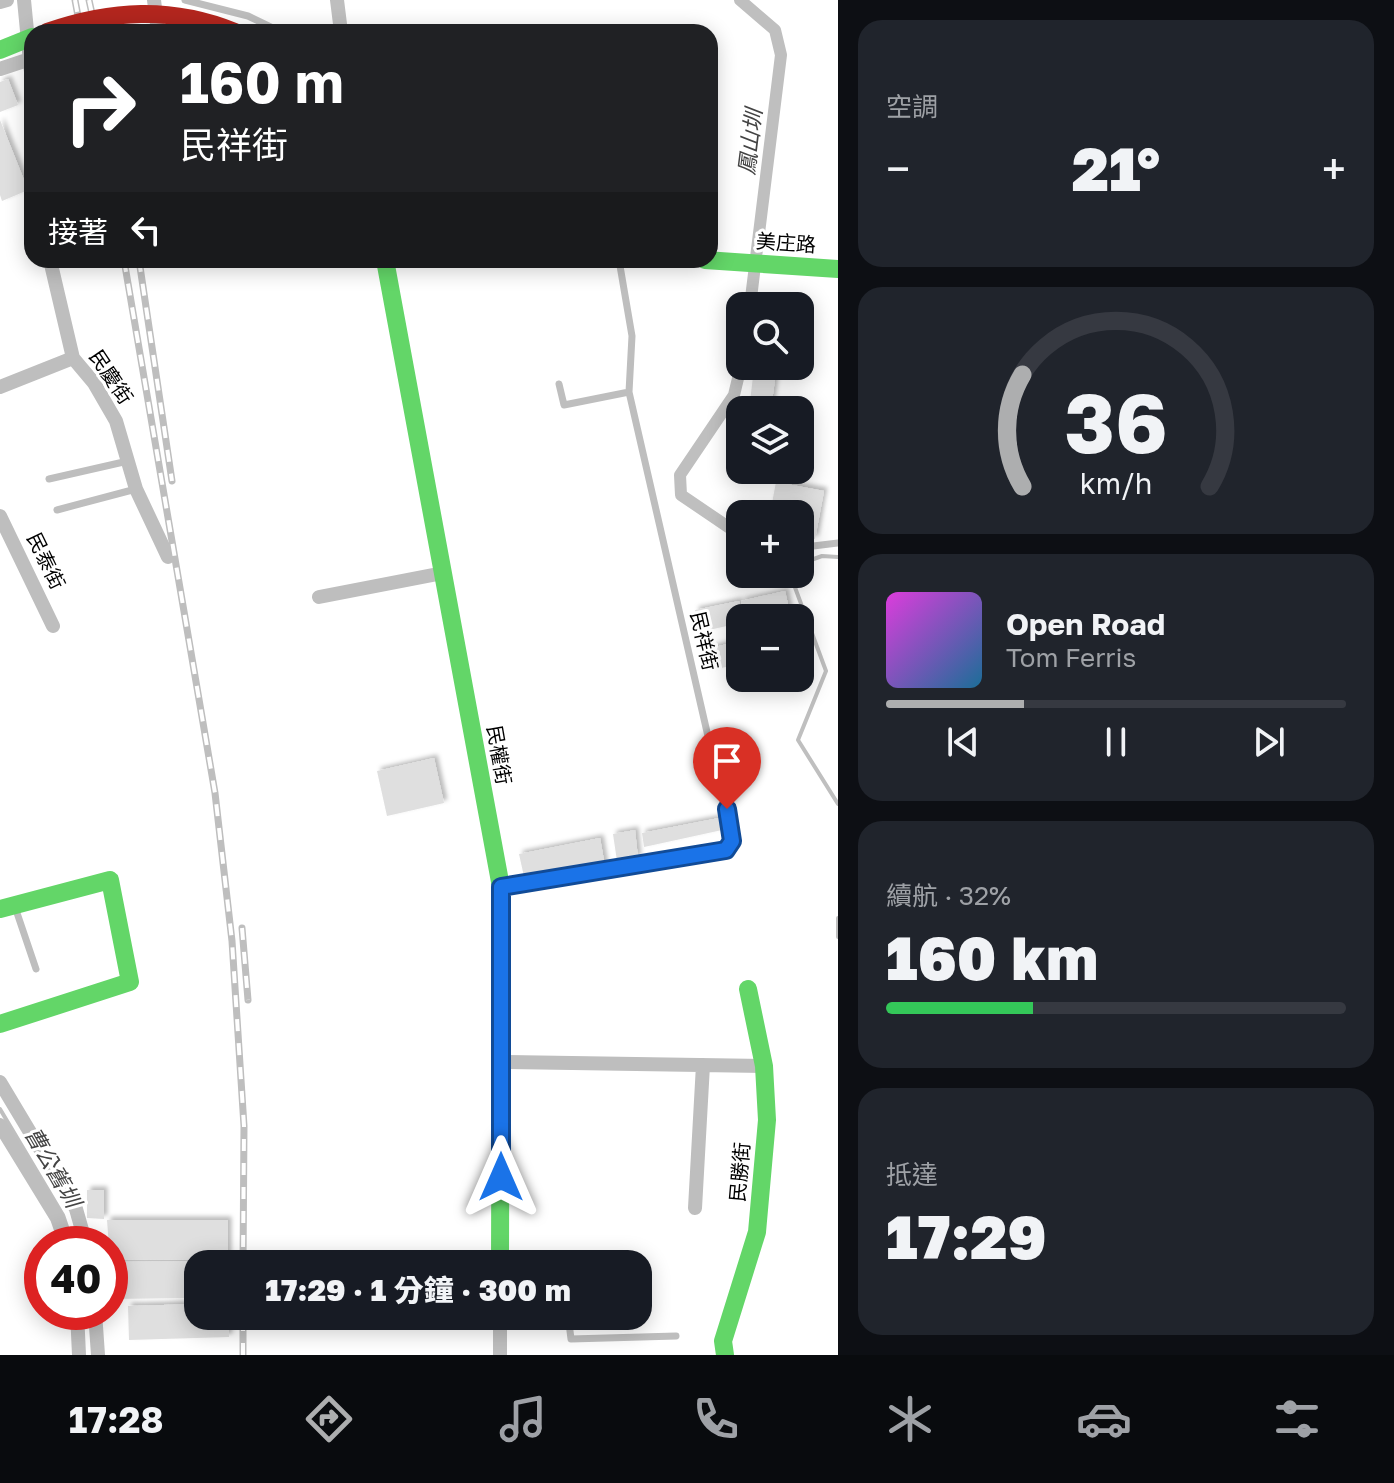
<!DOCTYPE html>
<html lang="zh-TW">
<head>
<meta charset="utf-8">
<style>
	body { margin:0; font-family:"Golos Text","Noto Sans TC",sans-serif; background:#20242c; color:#f1f3f6; height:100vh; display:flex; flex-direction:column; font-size:30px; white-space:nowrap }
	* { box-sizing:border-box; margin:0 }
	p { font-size:26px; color:#9ea1a6 }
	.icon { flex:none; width:44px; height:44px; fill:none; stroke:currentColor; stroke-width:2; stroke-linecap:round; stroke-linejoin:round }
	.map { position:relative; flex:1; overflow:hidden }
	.side { display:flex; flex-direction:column; gap:20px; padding:20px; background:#0d0f14; width:556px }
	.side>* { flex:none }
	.guide { position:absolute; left:24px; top:24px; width:694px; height:244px; border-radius:24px; box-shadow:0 4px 20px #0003; background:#202124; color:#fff; overflow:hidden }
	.fabs { position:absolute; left:726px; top:292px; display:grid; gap:16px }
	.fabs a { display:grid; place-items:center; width:88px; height:88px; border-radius:16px; background:#171b24; box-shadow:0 4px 20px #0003; font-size:40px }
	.speed { position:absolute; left:24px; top:1226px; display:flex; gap:16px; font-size:40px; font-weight:700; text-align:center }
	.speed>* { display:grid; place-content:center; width:104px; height:104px; border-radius:50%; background:#171b24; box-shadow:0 4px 20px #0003; line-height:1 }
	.speed .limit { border:12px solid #d22; background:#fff; color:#111 }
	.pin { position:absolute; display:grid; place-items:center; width:68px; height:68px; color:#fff; margin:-82px -34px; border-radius:50% 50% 50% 0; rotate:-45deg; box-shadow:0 0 8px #0007 }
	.pin .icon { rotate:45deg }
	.me { position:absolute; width:88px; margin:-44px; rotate:0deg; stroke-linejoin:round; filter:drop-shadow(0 0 6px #0008) }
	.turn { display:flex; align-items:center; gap:28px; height:168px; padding:0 24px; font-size:36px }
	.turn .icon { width:104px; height:104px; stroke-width:2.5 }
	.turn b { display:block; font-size:56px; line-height:68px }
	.then { display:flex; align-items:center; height:76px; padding:0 24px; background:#0003; gap:16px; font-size:30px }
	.big { font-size:60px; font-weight:800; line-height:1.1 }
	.side .card { flex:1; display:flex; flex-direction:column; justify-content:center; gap:12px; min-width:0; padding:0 28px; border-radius:24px; background:#20242c }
	.side .dial { align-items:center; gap:0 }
	.dial svg { height:208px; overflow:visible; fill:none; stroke:#363941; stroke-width:7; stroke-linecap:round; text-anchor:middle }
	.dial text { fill:#f1f3f6; stroke:none }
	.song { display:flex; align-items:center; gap:24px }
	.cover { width:96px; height:96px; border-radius:12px; background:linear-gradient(135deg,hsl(300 70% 55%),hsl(200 70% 35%)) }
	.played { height:8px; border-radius:4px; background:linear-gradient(90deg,#adaeaf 30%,#363941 30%) }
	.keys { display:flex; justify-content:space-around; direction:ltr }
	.heat { display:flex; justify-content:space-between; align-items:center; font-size:44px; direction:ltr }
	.charge { height:12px; border-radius:6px; background:linear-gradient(90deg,#34c759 32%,#363941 0) }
	.trip { position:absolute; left:184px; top:1250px; width:468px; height:80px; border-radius:24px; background:#171b24; box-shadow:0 4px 20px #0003; font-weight:800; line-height:80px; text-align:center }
	.tab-bar { display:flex; height:128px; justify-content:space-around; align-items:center; background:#090b0e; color:#9ea1a6 }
	.tab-bar .icon { width:56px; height:56px }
	.tab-bar .current { color:#adaeaf }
	.tab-bar b { font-size:36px; color:#f1f3f6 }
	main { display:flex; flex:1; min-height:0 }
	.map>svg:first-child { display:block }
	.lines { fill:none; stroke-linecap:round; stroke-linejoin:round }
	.stream { stroke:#bfbfbf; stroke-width:4 }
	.canal { stroke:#bfbfbf; stroke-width:12 }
	.building { fill:#dfdfdf; filter:url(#shadow) }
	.lane { stroke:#bebebe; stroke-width:7 }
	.street { stroke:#bebebe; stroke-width:14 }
	.fast { stroke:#63d668; stroke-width:18 }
	.rail-casing { stroke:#bebebe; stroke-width:7 }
	.rail { stroke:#fff; stroke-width:4; stroke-dasharray:12; stroke-linecap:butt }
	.fast-bridge { stroke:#63d668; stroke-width:18 }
	.jam-bridge { stroke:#b3261e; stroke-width:18 }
	.route-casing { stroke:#114b97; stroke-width:20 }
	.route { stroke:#1a73e8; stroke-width:14 }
	.labels { text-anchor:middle; stroke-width:6; stroke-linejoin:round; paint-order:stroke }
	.street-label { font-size:20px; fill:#000; stroke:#fff }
	.water-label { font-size:22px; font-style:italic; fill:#444; stroke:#fff }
</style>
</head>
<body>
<main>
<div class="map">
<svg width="838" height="1355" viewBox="0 0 838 1355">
	<defs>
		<filter id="shadow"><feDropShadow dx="3.5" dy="-3.5" stdDeviation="2" flood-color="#0004"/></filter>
	</defs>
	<rect width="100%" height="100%" fill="#fff"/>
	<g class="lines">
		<!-- stream -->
		<path class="stream" d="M800 564 822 556 838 557
			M790 574 826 671 798 740 838 804
			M838 918V937
			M0 1109 63 1215 67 1227"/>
		<!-- canal -->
		<path class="canal" d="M740 0 775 30 781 55 750 306
			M740 535 681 495 680 475 734 395 741 366"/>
	</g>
	<!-- building -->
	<path class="building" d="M8 79 18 105 0 112V82Z
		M0 120 28 190 2 201 0 195Z
		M754 368 776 371 771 410H749Z
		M776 482 824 491 815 539 800 536V514H770Z
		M785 591 790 613 765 618H745L741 601Z
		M739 601 743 618H740V623L700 632 695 610Z
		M740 641V664L707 671 702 650Z
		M434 758 444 803 387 816 377 771Z
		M719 818 722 830 644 847 642 833Z
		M635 830 638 858 617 861 613 834Z
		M600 838 605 866 525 881 519 854Z
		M87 1190H104V1219L87 1218Z
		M107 1220H228V1259L110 1260Z
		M198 1261V1298L110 1299V1262Z
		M198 1304V1316H228L229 1337 129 1340 128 1306Z"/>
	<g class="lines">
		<!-- lane -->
		<path class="lane" d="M185 0 248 16 281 32
			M559 384 564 405 629 392
			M49 479 128 461
			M57 510 136 489
			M805 547 838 543
			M501 887 726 850 732 841 629 392 632 336 619 260
			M15 907 36 969
			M500 1323H569L571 1339 676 1336"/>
		<!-- street -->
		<path class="street" d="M24 0 32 82
			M154 0 158 32
			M337 0 341 32
			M0 2 7 0
			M0 69 30 59
			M50 260 73 358 94 383 116 421 136 489 168 557
			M0 387 73 358
			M0 516 53 626
			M319 597 443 573
			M501 1062 764 1066
			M0 1082 76 1209 86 1244
			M0 1125 57 1218 66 1244
			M695 1208 703 1065
			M77 1312 79 1355
			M95 1312 98 1355
			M500 1355V1316"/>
		<!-- fast -->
		<path class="fast" d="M385 260 501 887 500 1264
			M705 260 838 269
			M0 909 110 880 130 982 0 1024
			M725 1355 723 1341 757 1232 767 1120 764 1066 748 989"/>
		<!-- rail casing -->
		<g class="rail-casing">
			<path id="rail" d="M75 0 81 32
				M89 0 96 32
				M124 260 215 793 232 941 244 1126 243 1264
				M139 260 172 481
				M242 928 248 1000
				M243 1355V1316"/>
		</g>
		<!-- rail -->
		<use href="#rail" class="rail"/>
		<!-- fast-bridge -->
		<path class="fast-bridge" d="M0 50 32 37"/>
		<!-- jam-bridge -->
		<path class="jam-bridge" d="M47 32C111 10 171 6 235 32"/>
	</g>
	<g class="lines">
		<!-- route casing -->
		<g class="route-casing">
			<path id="route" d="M501 1177V887L726 850 732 841 727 809"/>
		</g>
		<!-- route -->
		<use href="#route" class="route"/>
	</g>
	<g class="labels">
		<!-- street labels -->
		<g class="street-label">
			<text transform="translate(786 243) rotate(4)" y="7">美庄路</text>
			<text transform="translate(111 377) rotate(56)" y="7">民慶街</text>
			<text transform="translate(46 561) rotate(64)" y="7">民泰街</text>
			<text transform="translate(704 641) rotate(77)" y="7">民祥街</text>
			<text transform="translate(499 755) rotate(80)" y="7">民權街</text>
			<text transform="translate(740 1172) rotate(-85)" y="7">民勝街</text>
		</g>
		<!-- water labels -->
		<g class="water-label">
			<text transform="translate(750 142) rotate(-83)" y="8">鳳山圳</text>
			<text transform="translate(53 1167) rotate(60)" y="8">曹公舊圳</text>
		</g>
	</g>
</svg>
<div class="fabs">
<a><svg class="icon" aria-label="search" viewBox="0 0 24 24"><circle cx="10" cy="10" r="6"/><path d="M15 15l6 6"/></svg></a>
<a><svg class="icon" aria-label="layers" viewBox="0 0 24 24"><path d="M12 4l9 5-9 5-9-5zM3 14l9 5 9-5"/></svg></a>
<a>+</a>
<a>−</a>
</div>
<div class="speed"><div class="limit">40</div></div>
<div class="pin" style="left:727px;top:809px;background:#d93025"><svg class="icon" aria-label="arrive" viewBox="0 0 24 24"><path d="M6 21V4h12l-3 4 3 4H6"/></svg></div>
<svg class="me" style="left:501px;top:1177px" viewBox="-20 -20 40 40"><path d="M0-17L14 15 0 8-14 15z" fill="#1a73e8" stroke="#fff" stroke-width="4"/></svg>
<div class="trip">17:29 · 1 分鐘 · 300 m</div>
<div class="guide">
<div class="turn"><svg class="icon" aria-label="right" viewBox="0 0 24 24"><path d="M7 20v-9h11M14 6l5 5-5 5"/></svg><div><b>160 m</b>民祥街</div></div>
<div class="then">接著<svg class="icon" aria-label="left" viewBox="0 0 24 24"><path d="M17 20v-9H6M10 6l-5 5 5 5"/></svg></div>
</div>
</div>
<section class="side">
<div class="card"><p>空調</p>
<div class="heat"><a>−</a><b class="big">21°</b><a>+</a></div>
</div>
<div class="card dial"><svg viewBox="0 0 100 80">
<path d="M14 69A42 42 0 1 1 86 69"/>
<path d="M14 69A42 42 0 0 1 14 26" stroke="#adaeaf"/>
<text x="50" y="56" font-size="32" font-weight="700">36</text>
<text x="50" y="72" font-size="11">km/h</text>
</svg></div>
<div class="card">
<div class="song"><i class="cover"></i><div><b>Open Road</b><p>Tom Ferris</p></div></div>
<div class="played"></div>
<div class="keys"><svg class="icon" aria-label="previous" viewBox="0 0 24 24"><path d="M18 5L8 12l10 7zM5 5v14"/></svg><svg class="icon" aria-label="pause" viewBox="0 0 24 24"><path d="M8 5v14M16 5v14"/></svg><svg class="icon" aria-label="next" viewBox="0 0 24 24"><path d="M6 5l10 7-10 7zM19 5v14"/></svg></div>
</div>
<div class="card"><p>續航 · 32%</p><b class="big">160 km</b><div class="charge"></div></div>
<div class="card"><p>抵達</p><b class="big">17:29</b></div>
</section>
</main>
<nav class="tab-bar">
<b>17:28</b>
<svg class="icon current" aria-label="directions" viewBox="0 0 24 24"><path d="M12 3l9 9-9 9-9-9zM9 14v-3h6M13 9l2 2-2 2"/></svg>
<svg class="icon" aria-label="music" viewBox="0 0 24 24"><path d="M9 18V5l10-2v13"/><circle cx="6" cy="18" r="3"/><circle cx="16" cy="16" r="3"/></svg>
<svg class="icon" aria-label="phone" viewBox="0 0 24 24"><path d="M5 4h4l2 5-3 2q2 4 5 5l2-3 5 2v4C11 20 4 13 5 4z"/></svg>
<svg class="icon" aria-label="climate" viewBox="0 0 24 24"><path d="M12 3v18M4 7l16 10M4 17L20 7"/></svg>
<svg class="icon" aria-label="car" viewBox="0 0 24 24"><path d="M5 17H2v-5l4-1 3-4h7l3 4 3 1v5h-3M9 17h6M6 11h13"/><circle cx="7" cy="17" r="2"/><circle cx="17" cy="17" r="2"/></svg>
<svg class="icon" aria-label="filters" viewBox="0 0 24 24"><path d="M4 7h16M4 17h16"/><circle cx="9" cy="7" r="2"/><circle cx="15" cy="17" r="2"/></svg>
</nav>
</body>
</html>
